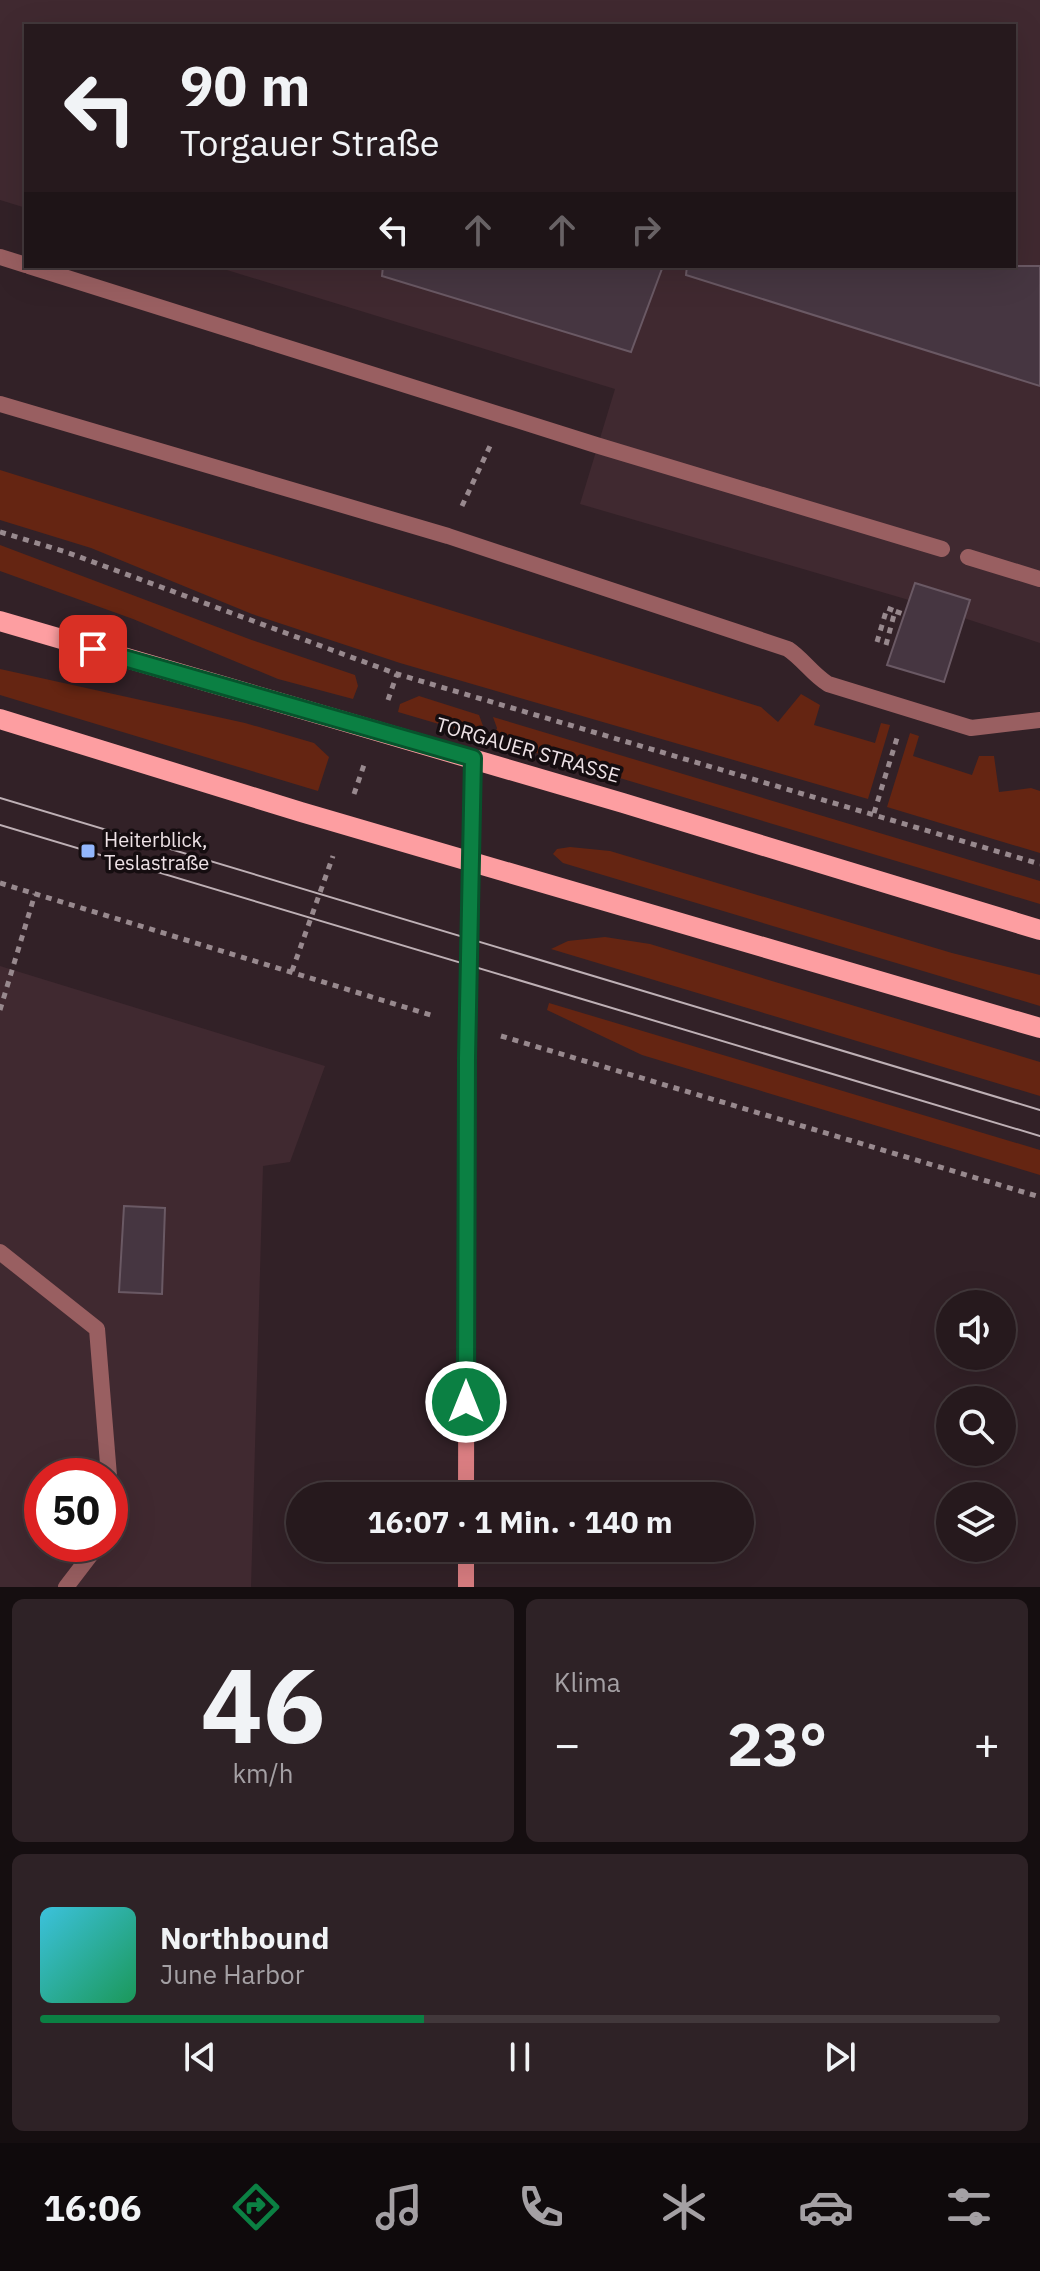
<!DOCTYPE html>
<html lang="de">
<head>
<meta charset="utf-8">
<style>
	body { margin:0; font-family:"IBM Plex Sans",sans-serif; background:#2e2226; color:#f1f3f6; height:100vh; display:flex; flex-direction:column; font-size:30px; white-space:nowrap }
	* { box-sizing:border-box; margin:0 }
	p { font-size:26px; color:#a4a0a4 }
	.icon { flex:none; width:44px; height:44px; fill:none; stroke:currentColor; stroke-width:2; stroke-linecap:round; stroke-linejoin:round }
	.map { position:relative; height:1587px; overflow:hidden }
	.side { display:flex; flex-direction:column; gap:12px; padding:12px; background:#150e10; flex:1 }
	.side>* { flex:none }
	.hud { position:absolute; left:24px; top:24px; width:992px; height:244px; border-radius:0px; box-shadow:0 8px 32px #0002,0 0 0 2px #42383b; background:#26191d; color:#f1f3f6; overflow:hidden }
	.tools { position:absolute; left:936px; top:1290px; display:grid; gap:16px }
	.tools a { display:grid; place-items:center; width:80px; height:80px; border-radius:50%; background:#26191d; box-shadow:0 8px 32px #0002,0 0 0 2px #42383b; font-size:40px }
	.speed { position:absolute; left:24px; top:1458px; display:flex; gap:16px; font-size:40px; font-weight:700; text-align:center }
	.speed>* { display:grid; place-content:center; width:104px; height:104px; border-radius:50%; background:#26191d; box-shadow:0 8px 32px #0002,0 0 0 2px #42383b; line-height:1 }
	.speed .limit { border:12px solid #d22; background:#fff; color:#111 }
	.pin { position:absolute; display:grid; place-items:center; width:68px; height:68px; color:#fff; margin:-34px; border-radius:16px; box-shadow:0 4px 12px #0006 }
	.me { position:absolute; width:88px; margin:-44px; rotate:0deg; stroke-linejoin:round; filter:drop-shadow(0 0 6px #0008) }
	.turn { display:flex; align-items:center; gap:28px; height:168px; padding:0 24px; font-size:36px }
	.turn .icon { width:104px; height:104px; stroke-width:2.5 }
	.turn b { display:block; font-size:56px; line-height:68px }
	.lanes { display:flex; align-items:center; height:76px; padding:0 24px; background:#0003; justify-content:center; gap:40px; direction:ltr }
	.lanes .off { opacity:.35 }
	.big { font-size:60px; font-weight:700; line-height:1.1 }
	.side .card { flex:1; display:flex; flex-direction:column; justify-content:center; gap:12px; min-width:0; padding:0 28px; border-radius:12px; background:#2e2226 }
	.side .dial { align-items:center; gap:0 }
	.dial b { font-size:104px; line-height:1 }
	.song { display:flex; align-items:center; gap:24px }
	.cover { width:96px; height:96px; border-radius:12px; background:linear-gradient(135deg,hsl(190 70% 55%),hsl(150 70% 35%)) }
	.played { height:8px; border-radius:4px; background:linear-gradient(90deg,#0b8043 40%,#42383b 40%) }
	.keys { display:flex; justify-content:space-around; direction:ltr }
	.heat { display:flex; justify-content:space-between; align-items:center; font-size:44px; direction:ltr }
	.side .tiles { flex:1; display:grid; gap:12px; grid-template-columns:1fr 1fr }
	.card:last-child { grid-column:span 2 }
	.trip { position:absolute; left:286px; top:1482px; width:468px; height:80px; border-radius:40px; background:#26191d; box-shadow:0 8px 32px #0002,0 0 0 2px #42383b; font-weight:700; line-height:80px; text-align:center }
	.menu { display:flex; height:128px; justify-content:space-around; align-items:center; background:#0f0a0c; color:#a4a0a4 }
	.menu .icon { width:56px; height:56px }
	.menu .active { color:#0b8043 }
	.menu b { font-size:36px; color:#f1f3f6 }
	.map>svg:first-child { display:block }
	.built { fill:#402930; fill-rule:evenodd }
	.green { fill:#652512 }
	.building { fill:#463641; stroke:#6a5964; stroke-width:2 }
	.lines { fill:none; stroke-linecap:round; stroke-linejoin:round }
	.path { stroke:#98898e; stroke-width:5; stroke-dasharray:6 6; stroke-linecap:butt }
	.lane { stroke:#995f61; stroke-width:16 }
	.secondary { stroke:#d97d81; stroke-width:16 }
	.primary { stroke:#fd9ea1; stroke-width:20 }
	.tram { stroke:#beb0b5; stroke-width:2 }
	.route-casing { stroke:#07532c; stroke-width:20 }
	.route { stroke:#0b8043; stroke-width:14 }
	.poi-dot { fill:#93b7fd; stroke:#150d10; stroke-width:3 }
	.labels { text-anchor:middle; stroke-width:7; stroke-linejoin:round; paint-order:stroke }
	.street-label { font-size:20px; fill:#eee2e6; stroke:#150d10 }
	.poi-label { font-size:20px; fill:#eee2e6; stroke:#150d10; text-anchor:start }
</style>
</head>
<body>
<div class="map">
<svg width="1040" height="1587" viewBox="0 0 1040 1587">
	<rect width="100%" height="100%" fill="#322127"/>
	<!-- built -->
	<path class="built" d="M0 0H1040V643L909 600 580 504 615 389 214 266H1014V26H26V208L0 200Z
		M0 966 325 1066 290 1162 263 1166 251 1587H0ZM42 1476H110V1544H42Z"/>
	<!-- green -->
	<path class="green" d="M0 470 761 707 778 722 801 694 820 705 814 725 875 743 881 723 890 725 868 799 400 663 252 614 91 548 0 520Z
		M0 545 249 639 355 675 358 686 353 699 278 679 133 619 0 571Z
		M0 669 245 723 314 743 329 757 318 791 0 695Z
		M419 696 479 715 483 726V737L398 712 400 704Z
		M493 717 1040 881V904L493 740 497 728Z
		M910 733 919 736 913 756 972 775 979 756H994L999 792 1031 788 1040 791V853L887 807Z
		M570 847 610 851 952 953 1040 975V1006L563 863 553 854 557 849Z
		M605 937 650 944 1040 1062V1096L551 949 568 941Z
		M549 1003 1040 1150V1175L642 1055 547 1010Z"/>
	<!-- building -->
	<path class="building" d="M383 266H663L631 352 382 276Z
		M687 266H1040V386L686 275Z
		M915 583 970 600 944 682 887 665Z
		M124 1206 165 1208 162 1294 119 1292Z"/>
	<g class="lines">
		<!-- path -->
		<path class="path" d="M462 506 490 446
			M0 532 66 552 397 674 1040 864
			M877 642 887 608 895 611
			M886 645 895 611 903 614
			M388 700 397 674
			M354 794 365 762
			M874 813 897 738
			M0 883 434 1016
			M292 971 333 856
			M0 1010 35 894
			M501 1036 1040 1197"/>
		<!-- lane -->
		<path class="lane" d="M0 257 26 265
			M29 266 596 445 942 549
			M0 404 448 536 788 649C803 659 812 674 828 684L971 728 1040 720
			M968 557 1040 579
			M0 1252 97 1329 109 1476
			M110 1494 113 1526 110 1529
			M66 1587 99 1544"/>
		<!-- secondary -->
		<path class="secondary" d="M466 1496 467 1058 473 758
			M466 1587V1548"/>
		<!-- primary -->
		<path class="primary" d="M0 621 623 803 1040 930
			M0 719 301 812 1040 1028"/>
		<!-- tram -->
		<path class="tram" d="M0 798 1040 1110
			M0 825 1040 1136"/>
	</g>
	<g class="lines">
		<!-- route casing -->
		<g class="route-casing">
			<path id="route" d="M93 649 473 758 467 1058 466 1402"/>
		</g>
		<!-- route -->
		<use href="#route" class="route"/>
	</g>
	<!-- markers -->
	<rect class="poi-dot" x="80" y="843" width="16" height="16" rx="4"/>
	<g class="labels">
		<!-- street labels -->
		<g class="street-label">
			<text transform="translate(528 750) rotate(16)" y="7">TORGAUER STRASSE</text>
		</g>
		<!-- poi labels -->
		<g class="poi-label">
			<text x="104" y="847">Heiterblick,<tspan x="104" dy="23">Teslastraße</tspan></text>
		</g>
	</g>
</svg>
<div class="tools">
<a><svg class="icon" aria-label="sound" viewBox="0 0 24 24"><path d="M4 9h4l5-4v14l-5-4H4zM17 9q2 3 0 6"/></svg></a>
<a><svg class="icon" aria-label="search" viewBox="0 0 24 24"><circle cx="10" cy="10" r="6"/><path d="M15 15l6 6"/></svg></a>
<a><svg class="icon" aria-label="layers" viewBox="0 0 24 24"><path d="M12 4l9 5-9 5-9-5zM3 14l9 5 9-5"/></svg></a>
</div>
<div class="speed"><div class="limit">50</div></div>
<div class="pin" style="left:93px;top:649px;background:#d93025"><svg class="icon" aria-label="arrive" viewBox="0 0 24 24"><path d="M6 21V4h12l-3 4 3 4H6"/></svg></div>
<svg class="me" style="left:466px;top:1402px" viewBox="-20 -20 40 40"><circle r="17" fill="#0b8043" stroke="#fff" stroke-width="3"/><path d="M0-11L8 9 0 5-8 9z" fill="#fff"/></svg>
<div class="trip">16:07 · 1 Min. · 140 m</div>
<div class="hud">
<div class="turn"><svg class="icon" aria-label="left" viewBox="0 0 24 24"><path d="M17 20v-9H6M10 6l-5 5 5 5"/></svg><div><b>90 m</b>Torgauer Straße</div></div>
<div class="lanes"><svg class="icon" aria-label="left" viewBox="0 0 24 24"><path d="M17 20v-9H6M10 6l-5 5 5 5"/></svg><svg class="icon off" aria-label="ahead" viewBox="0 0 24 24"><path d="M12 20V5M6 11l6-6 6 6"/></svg><svg class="icon off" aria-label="ahead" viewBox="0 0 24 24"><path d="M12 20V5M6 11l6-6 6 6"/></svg><svg class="icon off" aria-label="right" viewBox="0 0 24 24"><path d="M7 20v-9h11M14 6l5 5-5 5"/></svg></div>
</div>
</div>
<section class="side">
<div class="tiles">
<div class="card dial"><b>46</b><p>km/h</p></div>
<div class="card"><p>Klima</p>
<div class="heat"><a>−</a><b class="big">23°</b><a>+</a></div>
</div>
<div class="card">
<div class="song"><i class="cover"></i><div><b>Northbound</b><p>June Harbor</p></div></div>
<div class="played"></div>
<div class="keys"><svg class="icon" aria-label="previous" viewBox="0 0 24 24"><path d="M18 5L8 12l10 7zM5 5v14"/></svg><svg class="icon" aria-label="pause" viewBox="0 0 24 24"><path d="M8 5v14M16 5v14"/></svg><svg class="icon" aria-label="next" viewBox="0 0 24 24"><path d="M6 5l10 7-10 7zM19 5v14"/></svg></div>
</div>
</div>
</section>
<nav class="menu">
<b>16:06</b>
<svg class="icon active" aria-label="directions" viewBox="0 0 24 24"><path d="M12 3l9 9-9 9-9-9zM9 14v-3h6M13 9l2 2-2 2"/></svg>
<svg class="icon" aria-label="music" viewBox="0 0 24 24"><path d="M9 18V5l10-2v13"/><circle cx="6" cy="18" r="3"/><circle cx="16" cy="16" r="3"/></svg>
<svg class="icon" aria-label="phone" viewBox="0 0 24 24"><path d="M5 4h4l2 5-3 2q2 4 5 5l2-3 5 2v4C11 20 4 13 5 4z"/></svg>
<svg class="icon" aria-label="climate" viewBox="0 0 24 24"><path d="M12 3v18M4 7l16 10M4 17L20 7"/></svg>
<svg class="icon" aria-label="car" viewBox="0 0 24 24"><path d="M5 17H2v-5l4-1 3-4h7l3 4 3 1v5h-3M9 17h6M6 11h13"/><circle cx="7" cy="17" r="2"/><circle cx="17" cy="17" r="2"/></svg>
<svg class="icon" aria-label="filters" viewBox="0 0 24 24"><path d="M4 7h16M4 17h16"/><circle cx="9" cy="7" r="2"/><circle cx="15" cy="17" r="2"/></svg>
</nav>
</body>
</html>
